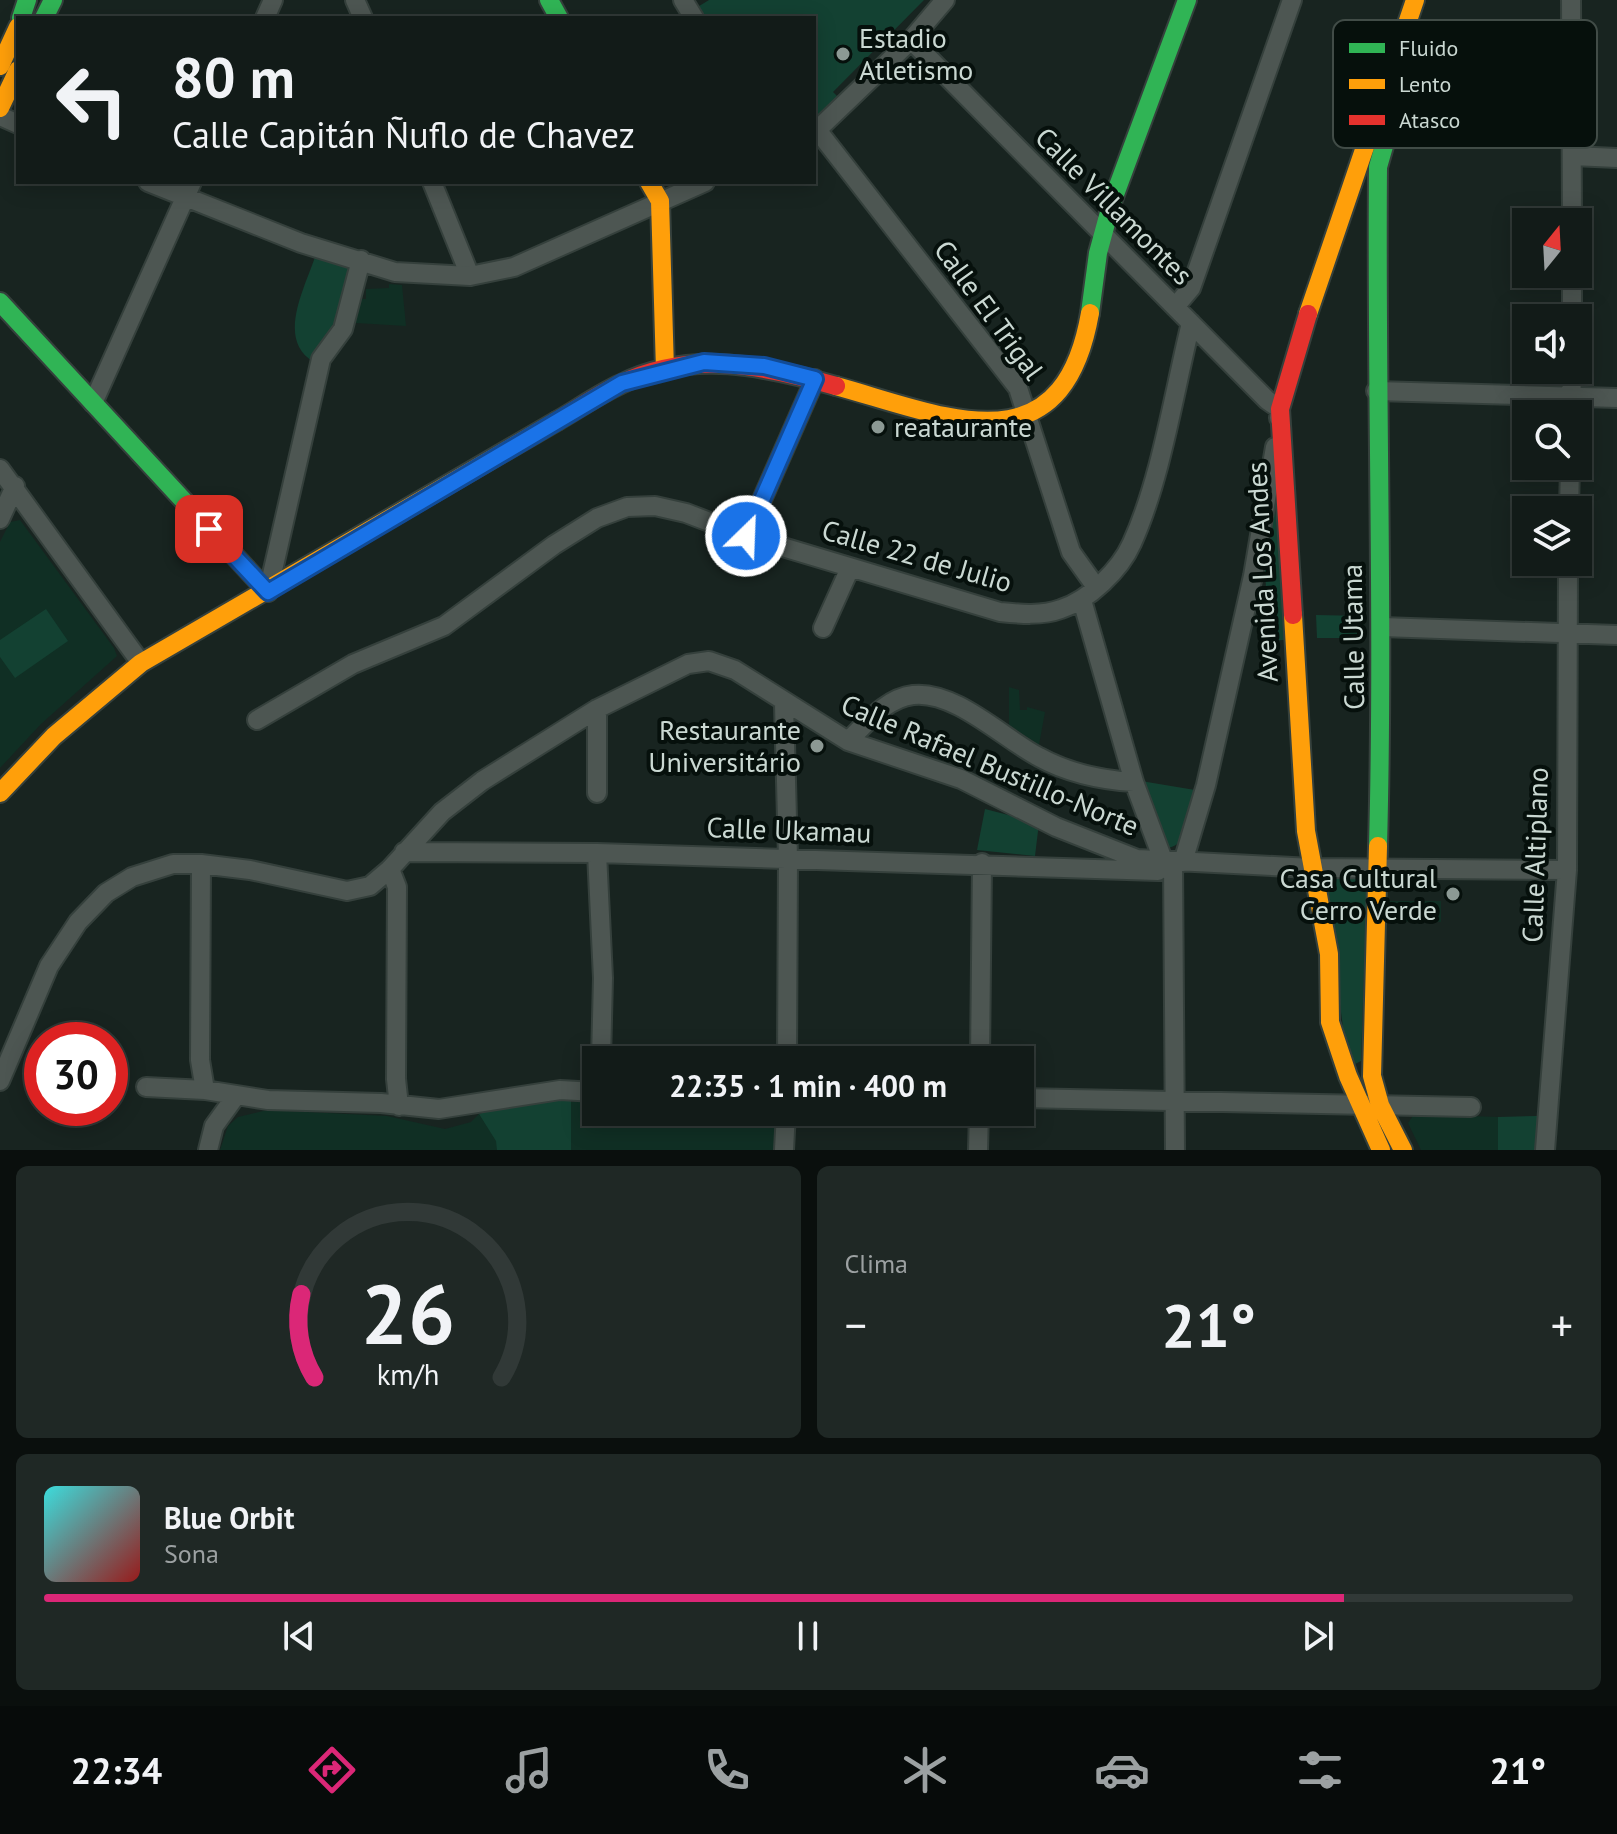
<!DOCTYPE html>
<html lang="es">
<head>
<meta charset="utf-8">
<style>
	body { margin:0; font-family:"PT Sans",sans-serif; background:#1f2825; color:#f1f3f6; height:100vh; display:flex; flex-direction:column; font-size:30px; white-space:nowrap }
	* { box-sizing:border-box; margin:0 }
	p { font-size:26px; color:#9ca1a2 }
	.icon { flex:none; width:44px; height:44px; fill:none; stroke:currentColor; stroke-width:2; stroke-linecap:round; stroke-linejoin:round }
	.map { position:relative; height:1150px; overflow:hidden }
	.drawer { display:flex; flex-direction:column; gap:16px; padding:16px; background:#0a0f0d; flex:1 }
	.drawer>* { flex:none }
	.top-card { position:absolute; left:16px; top:16px; width:800px; height:168px; border-radius:0px; box-shadow:0 4px 20px #0003,0 0 0 2px #313937; background:#121b18; color:#f1f3f6; overflow:hidden }
	.needle { width:52px; rotate:18deg }
	.tools { position:absolute; left:1512px; top:208px; display:grid; gap:16px }
	.tools a { display:grid; place-items:center; width:80px; height:80px; border-radius:0px; background:#121b18; box-shadow:0 4px 20px #0003,0 0 0 2px #313937; font-size:40px }
	.speed { position:absolute; left:24px; top:1022px; display:flex; gap:16px; font-size:40px; font-weight:700; text-align:center }
	.speed>* { display:grid; place-content:center; width:104px; height:104px; border-radius:50%; background:#121b18; box-shadow:0 4px 20px #0003,0 0 0 2px #313937; line-height:1 }
	.speed .limit { border:12px solid #d22; background:#fff; color:#111 }
	.pin { position:absolute; display:grid; place-items:center; width:68px; height:68px; color:#fff; margin:-34px; border-radius:16px; box-shadow:0 4px 12px #0006 }
	.me { position:absolute; width:88px; margin:-44px; rotate:24deg; stroke-linejoin:round; filter:drop-shadow(0 0 6px #0008) }
	.turn { display:flex; align-items:center; gap:28px; height:168px; padding:0 24px; font-size:36px }
	.turn .icon { width:104px; height:104px; stroke-width:2.5 }
	.turn b { display:block; font-size:56px; line-height:68px }
	.big { font-size:60px; font-weight:800; line-height:1.1 }
	.drawer .widget { flex:1; display:flex; flex-direction:column; justify-content:center; gap:12px; min-width:0; padding:0 28px; border-radius:12px; background:#1f2825 }
	.drawer .dial { align-items:center; gap:0 }
	.dial svg { height:208px; overflow:visible; fill:none; stroke:#313937; stroke-width:7; stroke-linecap:round; text-anchor:middle }
	.dial text { fill:#f1f3f6; stroke:none }
	.song { display:flex; align-items:center; gap:24px }
	.cover { width:96px; height:96px; border-radius:12px; background:linear-gradient(135deg,hsl(180 70% 55%),hsl(0 70% 35%)) }
	.played { height:8px; border-radius:4px; background:linear-gradient(90deg,#db2777 85%,#313937 85%) }
	.keys { display:flex; justify-content:space-around; direction:ltr }
	.heat { display:flex; justify-content:space-between; align-items:center; font-size:44px; direction:ltr }
	.drawer .tiles { flex:1; display:grid; gap:16px; grid-template-columns:1fr 1fr }
	.widget:last-child { grid-column:span 2 }
	.trip { position:absolute; left:582px; top:1046px; width:452px; height:80px; border-radius:0px; background:#121b18; box-shadow:0 4px 20px #0003,0 0 0 2px #313937; font-weight:800; line-height:80px; text-align:center }
	.tabs { display:flex; height:128px; justify-content:space-around; align-items:center; background:#070b0a; color:#9ca1a2 }
	.tabs .icon { width:56px; height:56px }
	.tabs .active { color:#db2777 }
	.tabs b { font-size:36px; color:#f1f3f6 }
	.map>svg:first-child { display:block }
	.built { fill:#102f24 }
	.green { fill:#134132 }
	.lines { fill:none; stroke-linecap:round; stroke-linejoin:round }
	.street-casing { stroke:#35403c; stroke-width:22 }
	.fast-casing { stroke:#35403c; stroke-width:22 }
	.slow-casing { stroke:#35403c; stroke-width:22 }
	.jam-casing { stroke:#35403c; stroke-width:22 }
	.street { stroke:#4d5652; stroke-width:18 }
	.fast { stroke:#30b455; stroke-width:18 }
	.slow { stroke:#ff9f0a; stroke-width:18 }
	.jam { stroke:#e5322d; stroke-width:18 }
	.route-casing { stroke:#114b97; stroke-width:20 }
	.route { stroke:#1a73e8; stroke-width:14 }
	.poi-dot { fill:#8c9994; stroke:#06100c; stroke-width:3 }
	.labels { text-anchor:middle; stroke-width:8; stroke-linejoin:round; paint-order:stroke }
	.poi-label { font-size:28px; fill:#cad8d2; stroke:#06100c; text-anchor:start }
	.street-label { font-size:28px; fill:#cad8d2; stroke:#06100c }
	.key { fill:#06100c; stroke:#414c47; stroke-width:2 }
	.key-label { font-size:22px; fill:#cad8d2 }
</style>
</head>
<body>
<div class="map">
<svg width="1617" height="1150" viewBox="0 0 1617 1150">
	<rect width="100%" height="100%" fill="#182420"/>
	<!-- built -->
	<path class="built" d="M389 284 402 285 406 326 356 323 355 299H366V289L389 288Z
		M20 520 114 648 117 656 41 724 0 768V542L10 522Z
		M1009 687 1019 690 1020 710H1027V707L1045 712 1039 745 1009 725Z
		M1386 901H1441V922L1386 921Z
		M596 1100V1112H783L782 1150H571V1102Z
		M267 1110 387 1116 445 1129 471 1122 479 1114 497 1141V1150H220L228 1126 238 1117Z
		M1414 1114 1498 1117 1506 1150H1421L1408 1123Z"/>
	<!-- green -->
	<path class="green" d="M709 0H924L833 92 841 100 814 123V18H702L696 8Z
		M316 254 348 263 352 269 338 329 314 362C275 340 306 286 316 254Z
		M1275 504 1285 640 1259 641 1267 607 1264 550Z
		M46 609 68 641 15 678 0 657V640Z
		M1316 615 1364 616 1363 638H1317Z
		M1141 781 1201 791C1194 810 1189 846 1167 848Z
		M985 809 1039 823 1035 856 977 850Z
		M1329 879H1359L1367 883 1361 1061 1355 1064 1346 1050 1324 883Z
		M571 1098V1150H497L496 1141 479 1114 502 1107Z
		M1537 1116V1150H1498V1117Z"/>
	<g class="lines">
		<!-- street casing -->
		<g class="street-casing">
			<path id="street" d="M355 0 363 18
				M683 0 694 18
				M1571 0 1572 222
				M265 18 273 0
				M911 40 1267 400 1280 409 1279 418
				M0 116 18 124
				M818 131 1018 388 1071 552 1096 587
				M814 133 911 40 945 0
				M1573 156 1617 158
				M148 182 301 243 395 272 470 276 514 267 705 182
				M432 182 470 276
				M1175 307 1191 288 1292 0
				M1572 318V274
				M1376 391 1617 398
				M93 403 192 182
				M1571 414 1572 370
				M0 469 141 663
				M1569 510 1570 466
				M0 519 15 486
				M746 536 815 379
				M268 592 321 359 343 329 361 260
				M1082 600 1134 782 1163 860
				M1382 627 1617 635
				M823 628 850 568
				M784 704 788 858 787 1060
				M597 709V793
				M257 720 353 664 444 626 554 545 597 518 627 507 655 506 686 513 746 536 1000 612C1020 614 1042 616 1061 609 1089 600 1120 570 1132 543 1161 479 1174 392 1191 323
				M848 741C866 724 886 698 913 695 955 690 1004 739 1039 757 1068 773 1101 780 1134 782
				M404 852 597 853 1158 871
				M597 853 603 978 601 1060
				M1173 861 1175 1150
				M1183 862 1206 785 1253 576 1275 447
				M201 864 200 1060 205 1090
				M390 869 397 887 396 1079 399 1106
				M980 1060 982 863
				M0 1081 49 966 78 922 106 893 132 877 173 864H201L250 870 347 891 370 886 390 869 442 812 482 781 597 709 688 664 709 661 735 670 848 741 961 779 1056 827 1137 859 1311 868 1567 870
				M146 1087 205 1090 268 1100 381 1103 439 1109 560 1090 596 1092
				M1020 1098 1471 1107
				M208 1150 214 1126 235 1097
				M784 1150 786 1112
				M978 1150 979 1112
				M1545 1150 1567 870 1568 562"/>
		</g>
		<!-- fast casing -->
		<g class="fast-casing">
			<path id="fast" d="M549 0 559 18
				M21 18 27 0
				M44 18 53 0
				M0 302 268 592
				M1090 313 1098 253 1111 205 1187 0
				M1378 846C1384 620 1376 393 1378 167L1386 139"/>
		</g>
		<!-- slow casing -->
		<g class="slow-casing">
			<path id="slow" d="M0 66 18 27
				M0 108 18 70
				M649 182 660 201 665 370
				M1308 314 1415 0
				M836 386C945 416 1062 473 1090 313
				M1293 615 1306 831 1329 954 1330 1022 1348 1076 1381 1150
				M0 793 54 736 141 663 557 421
				M1378 846 1372 1076 1380 1105 1403 1150"/>
		</g>
		<!-- jam casing -->
		<g class="jam-casing">
			<path id="jam" d="M557 421C578 409 599 394 621 384 691 349 765 366 836 386
				M1293 615 1280 409 1308 314"/>
		</g>
		<!-- street -->
		<use href="#street" class="street"/>
		<!-- fast -->
		<use href="#fast" class="fast"/>
		<!-- slow -->
		<use href="#slow" class="slow"/>
		<!-- jam -->
		<use href="#jam" class="jam"/>
	</g>
	<g class="lines">
		<!-- route casing -->
		<g class="route-casing">
			<path id="route" d="M209 529 268 592 622 383 704 362 764 366 815 379 746 536"/>
		</g>
		<!-- route -->
		<use href="#route" class="route"/>
	</g>
	<!-- markers -->
	<g class="poi-dot">
		<circle cx="843" cy="54" r="8"/>
		<circle cx="878" cy="427" r="8"/>
		<circle cx="817" cy="746" r="8"/>
		<circle cx="1453" cy="894" r="8"/>
	</g>
	<g class="labels">
		<!-- poi labels -->
		<g class="poi-label">
			<text x="859" y="48">Estadio<tspan x="859" dy="32">Atletismo</tspan></text>
			<text x="894" y="437">reataurante</text>
			<text x="801" y="740" text-anchor="end">Restaurante<tspan x="801" dy="32">Universitário</tspan></text>
			<text x="1437" y="888" text-anchor="end">Casa Cultural<tspan x="1437" dy="32">Cerro Verde</tspan></text>
		</g>
		<!-- street labels -->
		<g class="street-label">
			<text transform="translate(1114 206) rotate(45)" y="10">Calle Villamontes</text>
			<text transform="translate(989 310) rotate(54)" y="10">Calle El Trigal</text>
			<text transform="translate(917 556) rotate(16)" y="10">Calle 22 de Julio</text>
			<text transform="translate(1262 572) rotate(-93)" y="10">Avenida Los Andes</text>
			<text transform="translate(1353 637) rotate(-91)" y="10">Calle Utama</text>
			<text transform="translate(990 765) rotate(23)" y="10">Calle Rafael Bustillo-Norte</text>
			<text transform="translate(789 830) rotate(2)" y="10">Calle Ukamau</text>
			<text transform="translate(1535 855) rotate(-88)" y="10">Calle Altiplano</text>
		</g>
	</g>
	<!-- legend -->
	<rect x="1333" y="20" width="264" height="128" rx="12" class="key"/>
	<rect x="1349" y="43" width="36" height="10" fill="#30b455"/>
	<rect x="1349" y="79" width="36" height="10" fill="#ff9f0a"/>
	<rect x="1349" y="115" width="36" height="10" fill="#e5322d"/>
	<g class="key-label">
		<text x="1399" y="56">Fluido</text>
		<text x="1399" y="92">Lento</text>
		<text x="1399" y="128">Atasco</text>
	</g>
</svg>
<div class="tools">
<a><svg class="needle" viewBox="-14 -14 28 28"><path d="M0-13l5 13h-10z" fill="#e53935"/><path d="M0 13l5-13h-10z" fill="#9ca1a2"/></svg></a>
<a><svg class="icon" aria-label="sound" viewBox="0 0 24 24"><path d="M4 9h4l5-4v14l-5-4H4zM17 9q2 3 0 6"/></svg></a>
<a><svg class="icon" aria-label="search" viewBox="0 0 24 24"><circle cx="10" cy="10" r="6"/><path d="M15 15l6 6"/></svg></a>
<a><svg class="icon" aria-label="layers" viewBox="0 0 24 24"><path d="M12 4l9 5-9 5-9-5zM3 14l9 5 9-5"/></svg></a>
</div>
<div class="speed"><div class="limit">30</div></div>
<div class="pin" style="left:209px;top:529px;background:#d93025"><svg class="icon" aria-label="arrive" viewBox="0 0 24 24"><path d="M6 21V4h12l-3 4 3 4H6"/></svg></div>
<svg class="me" style="left:746px;top:536px" viewBox="-20 -20 40 40"><circle r="17" fill="#1a73e8" stroke="#fff" stroke-width="3"/><path d="M0-11L8 9 0 5-8 9z" fill="#fff"/></svg>
<div class="trip">22:35 · 1 min · 400 m</div>
<div class="top-card">
<div class="turn"><svg class="icon" aria-label="left" viewBox="0 0 24 24"><path d="M17 20v-9H6M10 6l-5 5 5 5"/></svg><div><b>80 m</b>Calle Capitán Ñuflo de Chavez</div></div>
</div>
</div>
<section class="drawer">
<div class="tiles">
<div class="widget dial"><svg viewBox="0 0 100 80">
<path d="M14 69A42 42 0 1 1 86 69"/>
<path d="M14 69A42 42 0 0 1 9 37" stroke="#db2777"/>
<text x="50" y="56" font-size="32" font-weight="700">26</text>
<text x="50" y="72" font-size="11">km/h</text>
</svg></div>
<div class="widget"><p>Clima</p>
<div class="heat"><a>−</a><b class="big">21°</b><a>+</a></div>
</div>
<div class="widget">
<div class="song"><i class="cover"></i><div><b>Blue Orbit</b><p>Sona</p></div></div>
<div class="played"></div>
<div class="keys"><svg class="icon" aria-label="previous" viewBox="0 0 24 24"><path d="M18 5L8 12l10 7zM5 5v14"/></svg><svg class="icon" aria-label="pause" viewBox="0 0 24 24"><path d="M8 5v14M16 5v14"/></svg><svg class="icon" aria-label="next" viewBox="0 0 24 24"><path d="M6 5l10 7-10 7zM19 5v14"/></svg></div>
</div>
</div>
</section>
<nav class="tabs">
<b>22:34</b>
<svg class="icon active" aria-label="directions" viewBox="0 0 24 24"><path d="M12 3l9 9-9 9-9-9zM9 14v-3h6M13 9l2 2-2 2"/></svg>
<svg class="icon" aria-label="music" viewBox="0 0 24 24"><path d="M9 18V5l10-2v13"/><circle cx="6" cy="18" r="3"/><circle cx="16" cy="16" r="3"/></svg>
<svg class="icon" aria-label="phone" viewBox="0 0 24 24"><path d="M5 4h4l2 5-3 2q2 4 5 5l2-3 5 2v4C11 20 4 13 5 4z"/></svg>
<svg class="icon" aria-label="climate" viewBox="0 0 24 24"><path d="M12 3v18M4 7l16 10M4 17L20 7"/></svg>
<svg class="icon" aria-label="car" viewBox="0 0 24 24"><path d="M5 17H2v-5l4-1 3-4h7l3 4 3 1v5h-3M9 17h6M6 11h13"/><circle cx="7" cy="17" r="2"/><circle cx="17" cy="17" r="2"/></svg>
<svg class="icon" aria-label="filters" viewBox="0 0 24 24"><path d="M4 7h16M4 17h16"/><circle cx="9" cy="7" r="2"/><circle cx="15" cy="17" r="2"/></svg>
<b>21°</b>
</nav>
</body>
</html>
